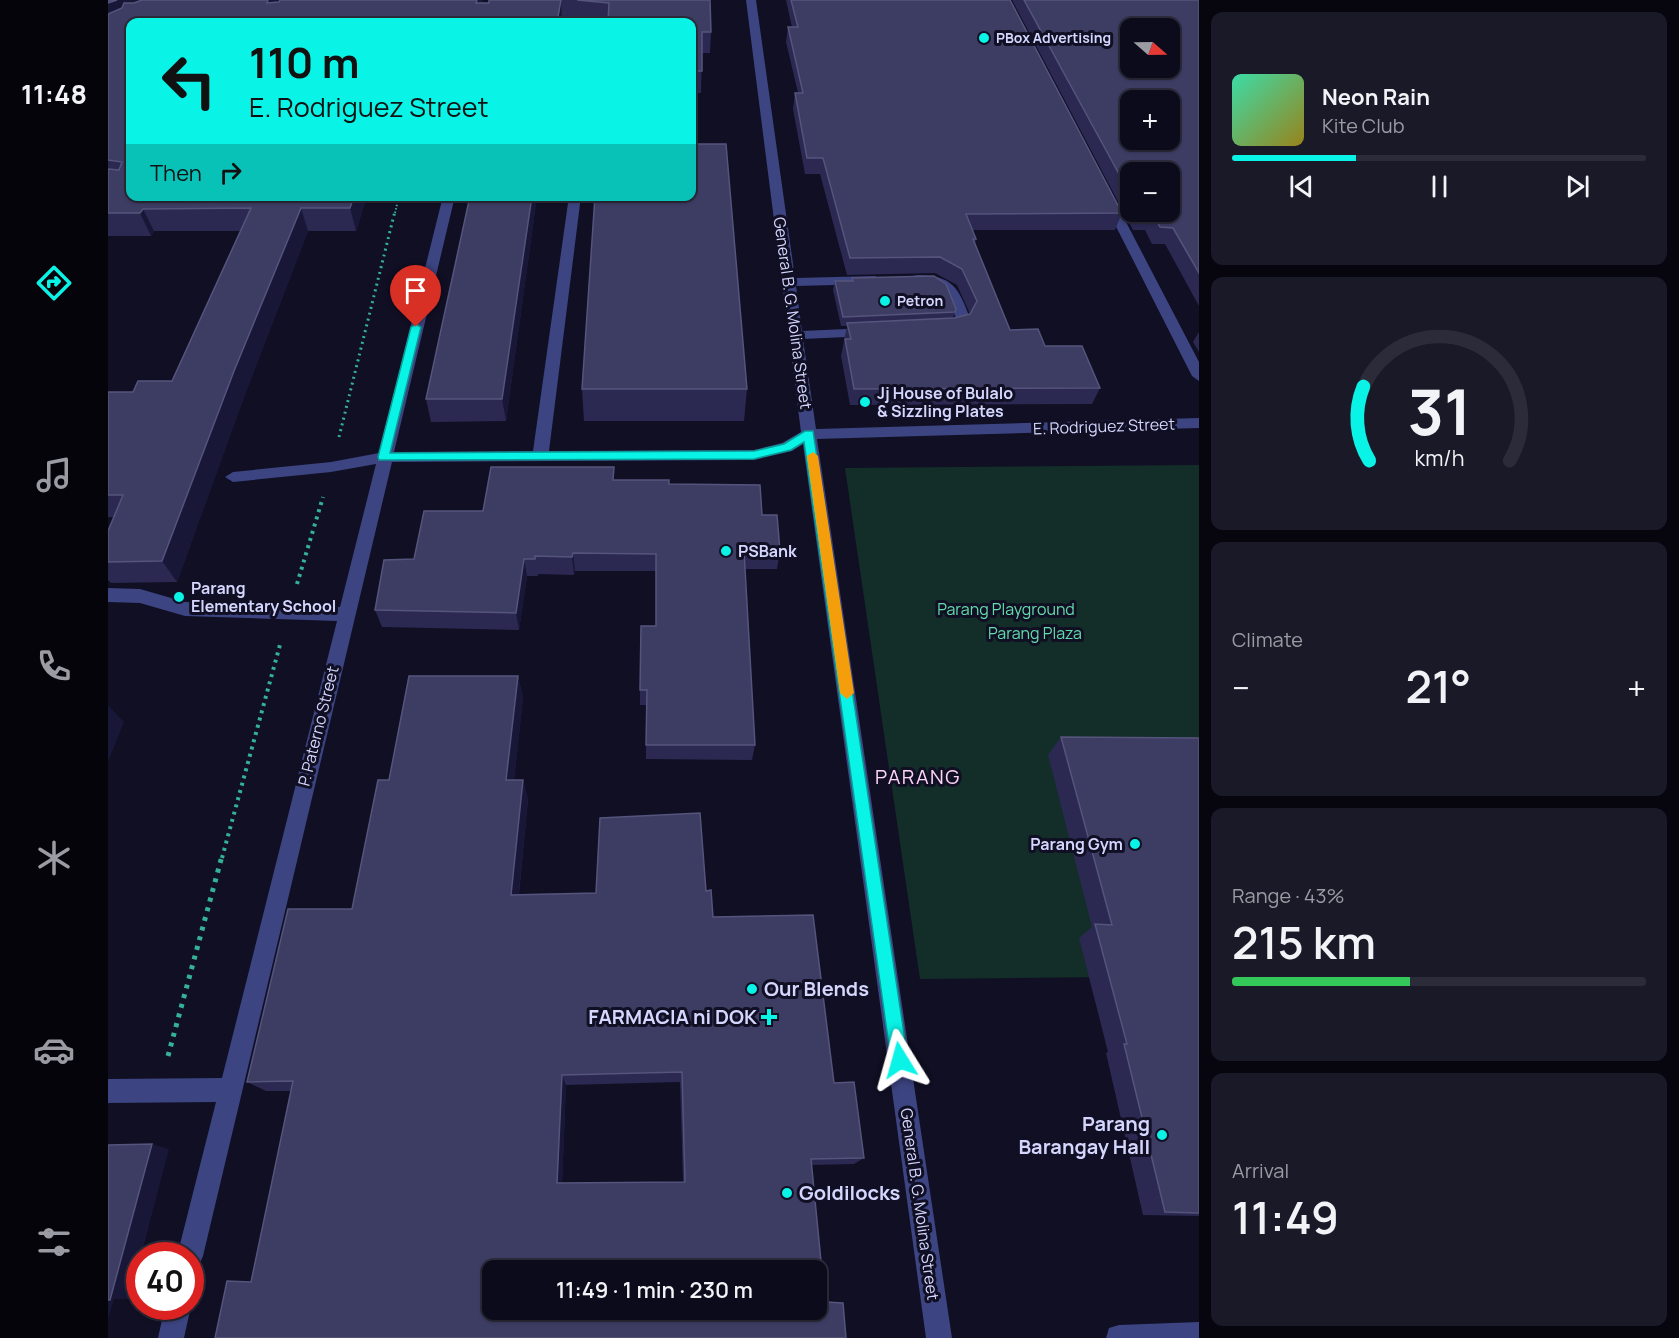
<!DOCTYPE html>
<html lang="en">
<head>
<meta charset="utf-8">
<style>
	body { margin:0; font-family:Manrope,sans-serif; background:#1a1928; color:#f1f3f6; height:100vh; display:flex; flex-direction:column; font-size:22px; white-space:nowrap }
	* { box-sizing:border-box; margin:0 }
	p { font-size:20px; color:#9a9ba3 }
	.icon { flex:none; width:33px; height:33px; fill:none; stroke:currentColor; stroke-width:2; stroke-linecap:round; stroke-linejoin:round }
	.map { position:relative; flex:1; overflow:hidden }
	.panel { display:flex; flex-direction:column; gap:12px; padding:12px; background:#07060f; width:480px }
	.panel>* { flex:none }
	.hud { position:absolute; left:18px; top:18px; width:570px; height:183px; border-radius:12px; box-shadow:0 2px 4px #0004,0 0 0 2px #2c2b3a; background:#0af3e7; color:#111; overflow:hidden }
	.needle { width:39px; rotate:110deg }
	.buttons { position:absolute; left:1012px; top:18px; display:grid; gap:12px }
	.buttons a { display:grid; place-items:center; width:60px; height:60px; border-radius:12px; background:#0c0b1b; box-shadow:0 2px 4px #0004,0 0 0 2px #2c2b3a; font-size:30px }
	.speed { position:absolute; left:18px; top:1242px; display:flex; gap:12px; font-size:30px; font-weight:700; text-align:center }
	.speed>* { display:grid; place-content:center; width:78px; height:78px; border-radius:50%; background:#0c0b1b; box-shadow:0 2px 4px #0004,0 0 0 2px #2c2b3a; line-height:1 }
	.speed .limit { border:9px solid #d22; background:#fff; color:#111 }
	.pin { position:absolute; display:grid; place-items:center; width:51px; height:51px; color:#fff; margin:-62px -26px; border-radius:50% 50% 50% 0; rotate:-45deg; box-shadow:0 0 6px #0007 }
	.pin .icon { rotate:45deg }
	.me { position:absolute; width:66px; margin:-33px; rotate:352deg; stroke-linejoin:round; filter:drop-shadow(0 0 4px #0008) }
	.turn { display:flex; align-items:center; gap:21px; height:126px; padding:0 24px; font-size:27px }
	.turn .icon { width:78px; height:78px; stroke-width:2.5 }
	.turn b { display:block; font-size:42px; line-height:51px }
	.then { display:flex; align-items:center; height:57px; padding:0 24px; background:#0003; gap:12px; font-size:22px }
	.big { font-size:45px; font-weight:600; line-height:1.1 }
	.panel .widget { flex:1; display:flex; flex-direction:column; justify-content:center; gap:9px; min-width:0; padding:0 21px; border-radius:12px; background:#1a1928 }
	.panel .dial { align-items:center; gap:0 }
	.dial svg { height:156px; overflow:visible; fill:none; stroke:#2c2b3a; stroke-width:7; stroke-linecap:round; text-anchor:middle }
	.dial text { fill:#f1f3f6; stroke:none }
	.song { display:flex; align-items:center; gap:18px }
	.cover { width:72px; height:72px; border-radius:9px; background:linear-gradient(135deg,hsl(160 70% 55%),hsl(50 70% 35%)) }
	.played { height:6px; border-radius:3px; background:linear-gradient(90deg,#0af3e7 30%,#2c2b3a 30%) }
	.keys { display:flex; justify-content:space-around; direction:ltr }
	.heat { display:flex; justify-content:space-between; align-items:center; font-size:33px; direction:ltr }
	.charge { height:9px; border-radius:4px; background:linear-gradient(90deg,#34c759 43%,#2c2b3a 0) }
	.trip { position:absolute; left:374px; top:1260px; width:345px; height:60px; border-radius:12px; background:#0c0b1b; box-shadow:0 2px 4px #0004,0 0 0 2px #2c2b3a; font-weight:600; line-height:60px; text-align:center }
	main { display:flex; flex:1; min-height:0 }
	.menu { display:flex; flex-direction:column; width:108px; justify-content:space-around; align-items:center; background:#05040b; color:#9a9ba3 }
	.menu .icon { width:42px; height:42px }
	.menu .on { color:#0af3e7 }
	.menu b { font-size:27px; color:#f1f3f6 }
	.map>svg:first-child { display:block }
	.green { fill:#132e28 }
	.lines { fill:none; stroke-linecap:round; stroke-linejoin:round }
	.path-far3 { stroke:#34b196; stroke-width:2; stroke-dasharray:1.5 2; stroke-linecap:butt }
	.path-far2 { stroke:#34b196; stroke-width:3; stroke-dasharray:2 4; stroke-linecap:butt }
	.path-far1 { stroke:#34b196; stroke-width:4; stroke-dasharray:3 4.5; stroke-linecap:butt }
	.path { stroke:#34b196; stroke-width:5; stroke-dasharray:4 6; stroke-linecap:butt }
	.minor { fill:#3c4481; fill-rule:evenodd }
	.wall { fill:#2b2951; fill-rule:evenodd }
	.shaded-wall { fill:#181737 }
	.building { fill:#3d3c63; stroke:#55547c; stroke-width:1.5; fill-rule:evenodd }
	.route { fill:#0af3e7; stroke:#069e96; stroke-width:1.5 }
	.slow { fill:#f59e0b }
	.poi-dot { fill:#0af3e7; stroke:#100f24; stroke-width:2 }
	.labels { text-anchor:middle; stroke-width:6; stroke-linejoin:round; paint-order:stroke }
	.far-poi-label { font-size:14px; font-weight:bold; fill:#d4d6fd; stroke:#100f24; text-anchor:start }
	.street-label { font-size:16px; fill:#d4d6fd; stroke:#100f24 }
	.poi-label { font-size:16px; font-weight:bold; fill:#d4d6fd; stroke:#100f24; text-anchor:start }
	.park-label { font-size:16px; fill:#63dbaa; stroke:#100f24 }
	.quarter-label { font-size:20px; letter-spacing:1.5px; fill:#fdd6f5; stroke:#100f24 }
	.near-poi-label { font-size:20px; font-weight:bold; fill:#d4d6fd; stroke:#100f24; text-anchor:start }
</style>
</head>
<body>
<main>
<nav class="menu">
<b>11:48</b>
<svg class="icon on" aria-label="directions" viewBox="0 0 24 24"><path d="M12 3l9 9-9 9-9-9zM9 14v-3h6M13 9l2 2-2 2"/></svg>
<svg class="icon" aria-label="music" viewBox="0 0 24 24"><path d="M9 18V5l10-2v13"/><circle cx="6" cy="18" r="3"/><circle cx="16" cy="16" r="3"/></svg>
<svg class="icon" aria-label="phone" viewBox="0 0 24 24"><path d="M5 4h4l2 5-3 2q2 4 5 5l2-3 5 2v4C11 20 4 13 5 4z"/></svg>
<svg class="icon" aria-label="climate" viewBox="0 0 24 24"><path d="M12 3v18M4 7l16 10M4 17L20 7"/></svg>
<svg class="icon" aria-label="car" viewBox="0 0 24 24"><path d="M5 17H2v-5l4-1 3-4h7l3 4 3 1v5h-3M9 17h6M6 11h13"/><circle cx="7" cy="17" r="2"/><circle cx="17" cy="17" r="2"/></svg>
<svg class="icon" aria-label="filters" viewBox="0 0 24 24"><path d="M4 7h16M4 17h16"/><circle cx="9" cy="7" r="2"/><circle cx="15" cy="17" r="2"/></svg>
</nav>
<div class="map">
<svg width="1091" height="1338" viewBox="0 0 1091 1338">
	<rect width="100%" height="100%" fill="#100f24"/>
	<!-- green -->
	<path class="green" d="M1091 465V976L812 979 737 468Z"/>
	<g class="lines">
		<!-- path-far3 -->
		<path class="path-far3" d="M256 199H290
			M287 213 291 196"/>
		<!-- path-far2 -->
		<path class="path-far2" d="M231 437 287 211"/>
		<!-- path-far1 -->
		<path class="path-far1" d="M189 584 215 497
			M114 858 173 641"/>
		<!-- path -->
		<path class="path" d="M60 1056 114 856"/>
		<!-- minor -->
		<path class="minor" d="M638 0H648L687 278 767 276 773 280 767 284 688 286 694 331 761 328 768 332 761 336 695 339 708 429 1091 418V428L709 439 844 1338H818L695 444 684 451 646 460 284 462 95 1256 91 1265 82 1269V1256H69L108 1102 0 1103V1079L114 1078 229 621 77 616 32 603 0 602V588L32 589 77 602 232 607 268 464 223 472 125 482 117 477 125 472 223 462 271 453 335 196H347L286 452 425 451 461 196H473L441 451 646 450 674 443 693 432Z
			M1000 195 1006 199 1091 362V381L1084 376 994 199Z
			M810 275C845 276 850 287 862 318L855 329 834 331V325L845 323 848 318 838 293 832 286 805 282V276Z
			M82 1304 83 1306 76 1338H50L57 1306H82Z
			M1091 1322V1338H998L1001 1328 1011 1325Z"/>
	</g>
	<!-- wall -->
	<path class="wall" d="M0 0H375V3H381V0H602L603 32 602 53H594L593 93H584V22H486L455 19 22 22 259 196 248 231H200L137 394 69 582 3 583 0 580V531L6 517H0V392H25L64 381 133 231H46L43 236H0Z
		M678 0H902L1014 213 1007 230H864L868 239 867 243 902 330 937 346 992 388 984 404 742 405 733 356 739 326H733L725 290 727 281H744V278L848 309 845 318 862 314 849 285 827 273 739 275 712 174H697L685 109 687 93H690L678 42 680 27H684Z
		M904 0H1091V306L1057 244H1044L1037 230H1025ZM1023 172 1062 212H1023Z
		M362 196H429L398 421 323 422 318 399Z
		M1091 332V352L1085 342Z
		M474 389H639L636 421H476Z
		M507 480 561 484 654 515 672 551 669 569H637L647 745 644 760 538 759V705H532V690L548 626V571H467L466 575 430 574V576H419L411 630 274 627 267 610 306 559Z
		M410 676 415 698 406 780H415L420 799 411 894 598 891 605 917 726 1083 756 1158 746 1164 703 1165 717 1301 735 1303 143 1281 183 1091H158L139 1082 244 909 281 780ZM572 1082 575 1182 454 1183 458 1085Z
		M953 737 1091 738V1216L1035 1215 998 1053 1000 1052 971 938 984 927 940 755Z"/>
	<!-- shaded-wall -->
	<path class="shaded-wall" d="M9 0H72L0 28V3Z
		M160 0H175L166 22 159 3Z
		M369 0H375L371 22 368 3Z
		M453 0 454 22H449Z
		M246 196H259L248 231 242 208Z
		M424 196H429L398 421 394 399Z
		M193 208 200 231 137 394 69 582 54 561 126 371Z
		M35 209 46 231 43 236 32 213Z
		M465 553 467 571 466 575 464 557Z
		M416 559 419 576 411 630 408 613Z
		M410 676 415 698 404 799 398 780Z
		M0 705 16 722 0 762Z
		M415 780 420 799 409 911 403 895Z
		M454 1075 458 1085 454 1188 449 1183Z
		M44 1144 61 1149 33 1256H32V1261L22 1299H6L0 1320V1299Z"/>
	<!-- building -->
	<path class="building" d="M0 0H9L0 3Z
		M34 0H160L159 3 171 2 172 0H369L368 3H381V0H453L449 22H22V196H246L242 208H193L126 371 54 561 0 562V531L15 495H0V392H25L30 381H64L143 208 35 209 32 213H0V169L11 170 14 162 0 160V14L14 8 16 3H26Z
		M469 0H602L603 32H594V71H584V22H500L501 3Z
		M683 0H902L1014 213 858 214 868 239H865L902 330 930 329 937 346H974L992 388 746 389 737 339H743L739 323 846 318 862 314 869 301 854 269 832 257 742 258 715 158H699L687 93H695L680 27H690Z
		M916 0H1091V273L1065 228 1052 227 1045 214H1032L1031 212H1062V172H1023V196ZM1023 28H1062V68H1023ZM1023 100H1062V140H1023Z
		M584 144H618L639 389H474L487 196H584Z
		M362 196H424L394 399H318Z
		M826 276 838 284 848 309 847 312 735 317 727 281H745L744 278Z
		M383 467H506L505 480H561V484L652 485 654 515H669L672 551H636L647 745H538L539 690H532L533 626H548V554L465 553 464 557 427 556V559H416L408 613 267 610 276 560 306 559 316 511H375Z
		M301 676H410L398 780H415L403 895 488 893 492 818 592 813 598 891 603 890 605 917 705 915 726 1083 746 1082 756 1158 703 1159 717 1302 735 1303 738 1338H107L119 1281 143 1282 185 1081 139 1082 180 909H244L270 780H281ZM574 1072 577 1182 449 1183 454 1075ZM384 1270H708V1310H384Z
		M953 737 1091 738V1213L1057 1212 1016 1044H1019L987 924 1004 925Z
		M44 1144 2 1300H0V1145Z"/>
	<!-- route -->
	<path class="route" d="M308 324 313 327 282 453 646 451 676 444 697 431H705L800 1060 798 1067 792 1069 785 1067 783 1060 696 442 683 450 646 459 271 460 270 457 303 327Z"/>
	<!-- slow -->
	<path class="slow" d="M705 452 710 456 746 693 739 699 732 693 699 456Z"/>
	<!-- markers -->
	<g class="poi-dot">
		<circle cx="876" cy="38" r="6"/>
		<circle cx="777" cy="301" r="6"/>
		<circle cx="757" cy="402" r="6"/>
		<circle cx="618" cy="551" r="6"/>
		<circle cx="71" cy="597" r="6"/>
		<circle cx="1027" cy="844" r="6"/>
		<circle cx="644" cy="989" r="6"/>
		<path d="M658 1008h6v6h6v6h-6v6h-6v-6h-6v-6h6z"/>
		<circle cx="1054" cy="1135" r="6"/>
		<circle cx="679" cy="1193" r="6"/>
	</g>
	<g class="labels">
		<!-- far-poi labels -->
		<g class="far-poi-label">
			<text x="888" y="43">PBox Advertising</text>
			<text x="789" y="306">Petron</text>
		</g>
		<!-- street labels -->
		<g class="street-label">
			<text transform="translate(685 313) rotate(82)" y="6">General B. G. Molina Street</text>
			<text transform="translate(996 426) rotate(-2)" y="6">E. Rodriguez Street</text>
			<text transform="translate(210 726) rotate(-76)" y="6">P. Paterno Street</text>
			<text transform="translate(812 1204) rotate(82)" y="6">General B. G. Molina Street</text>
		</g>
		<!-- poi labels -->
		<g class="poi-label">
			<text x="769" y="399">Jj House of Bulalo<tspan x="769" dy="18">&amp; Sizzling Plates</tspan></text>
			<text x="630" y="557">PSBank</text>
			<text x="83" y="594">Parang<tspan x="83" dy="18">Elementary School</tspan></text>
			<text x="1015" y="850" text-anchor="end">Parang Gym</text>
		</g>
		<!-- park labels -->
		<g class="park-label">
			<text x="898" y="615">Parang Playground</text>
			<text x="927" y="639">Parang Plaza</text>
		</g>
		<!-- quarter labels -->
		<g class="quarter-label">
			<text x="810" y="784">PARANG</text>
		</g>
		<!-- near-poi labels -->
		<g class="near-poi-label">
			<text x="656" y="996">Our Blends</text>
			<text x="649" y="1024" text-anchor="end">FARMACIA ni DOK</text>
			<text x="1042" y="1131" text-anchor="end">Parang<tspan x="1042" dy="23">Barangay Hall</tspan></text>
			<text x="691" y="1200">Goldilocks</text>
		</g>
	</g>
</svg>
<div class="buttons">
<a><svg class="needle" viewBox="-14 -14 28 28"><path d="M0-13l5 13h-10z" fill="#e53935"/><path d="M0 13l5-13h-10z" fill="#9a9ba3"/></svg></a>
<a>+</a>
<a>−</a>
</div>
<div class="speed"><div class="limit">40</div></div>
<div class="pin" style="left:308px;top:327px;background:#d93025"><svg class="icon" aria-label="arrive" viewBox="0 0 24 24"><path d="M6 21V4h12l-3 4 3 4H6"/></svg></div>
<svg class="me" style="left:792px;top:1060px" viewBox="-20 -20 40 40"><path d="M0-17L14 15 0 8-14 15z" fill="#0af3e7" stroke="#fff" stroke-width="4"/></svg>
<div class="trip">11:49 · 1 min · 230 m</div>
<div class="hud">
<div class="turn"><svg class="icon" aria-label="left" viewBox="0 0 24 24"><path d="M17 20v-9H6M10 6l-5 5 5 5"/></svg><div><b>110 m</b>E. Rodriguez Street</div></div>
<div class="then">Then<svg class="icon" aria-label="right" viewBox="0 0 24 24"><path d="M7 20v-9h11M14 6l5 5-5 5"/></svg></div>
</div>
</div>
<section class="panel">
<div class="widget">
<div class="song"><i class="cover"></i><div><b>Neon Rain</b><p>Kite Club</p></div></div>
<div class="played"></div>
<div class="keys"><svg class="icon" aria-label="previous" viewBox="0 0 24 24"><path d="M18 5L8 12l10 7zM5 5v14"/></svg><svg class="icon" aria-label="pause" viewBox="0 0 24 24"><path d="M8 5v14M16 5v14"/></svg><svg class="icon" aria-label="next" viewBox="0 0 24 24"><path d="M6 5l10 7-10 7zM19 5v14"/></svg></div>
</div>
<div class="widget dial"><svg viewBox="0 0 100 80">
<path d="M14 69A42 42 0 1 1 86 69"/>
<path d="M14 69A42 42 0 0 1 11 31" stroke="#0af3e7"/>
<text x="50" y="56" font-size="32" font-weight="700">31</text>
<text x="50" y="72" font-size="11">km/h</text>
</svg></div>
<div class="widget"><p>Climate</p>
<div class="heat"><a>−</a><b class="big">21°</b><a>+</a></div>
</div>
<div class="widget"><p>Range · 43%</p><b class="big">215 km</b><div class="charge"></div></div>
<div class="widget"><p>Arrival</p><b class="big">11:49</b></div>
</section>
</main>
</body>
</html>
